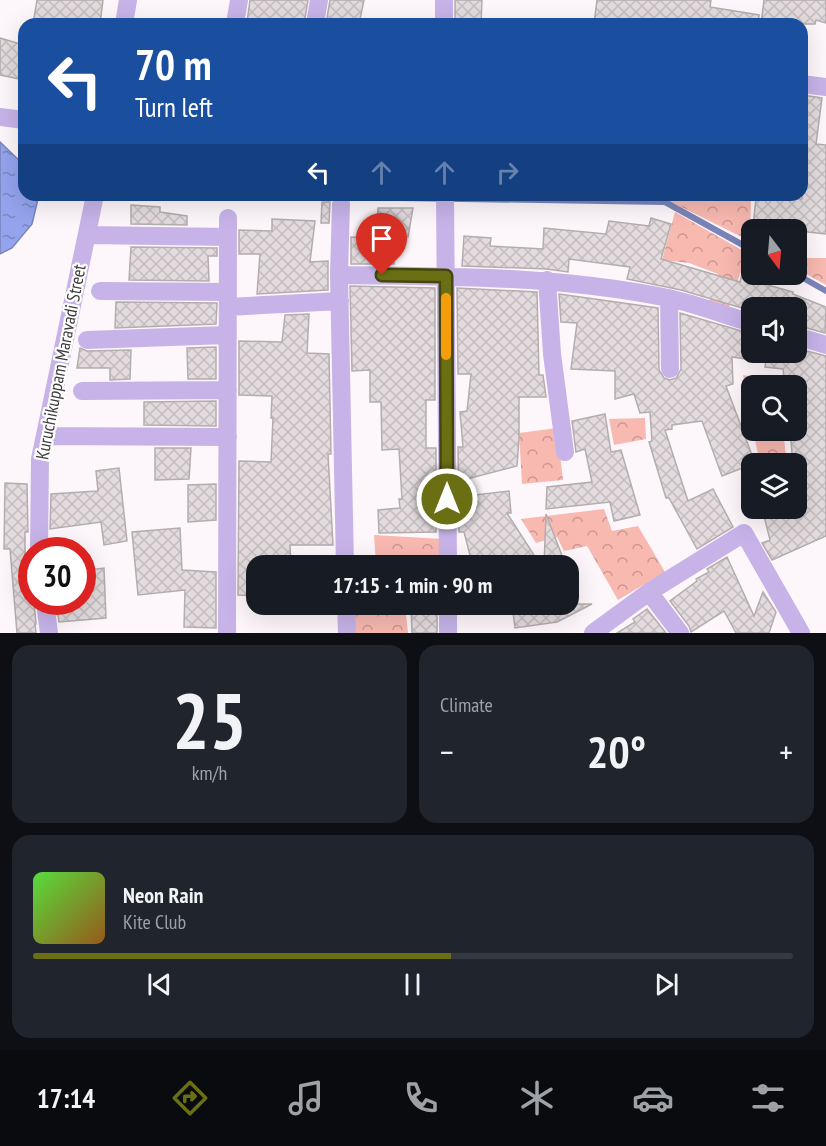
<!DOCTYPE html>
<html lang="en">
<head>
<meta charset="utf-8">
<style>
	body { margin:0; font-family:"PT Sans Narrow",sans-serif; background:#20242c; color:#f1f3f6; height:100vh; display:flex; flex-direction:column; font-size:22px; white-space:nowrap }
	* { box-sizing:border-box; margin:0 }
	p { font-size:20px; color:#9ea1a6 }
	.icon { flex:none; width:33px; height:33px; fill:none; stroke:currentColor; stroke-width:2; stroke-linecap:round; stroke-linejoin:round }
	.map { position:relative; height:633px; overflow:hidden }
	.sheet { display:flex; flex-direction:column; gap:12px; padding:12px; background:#0d0f14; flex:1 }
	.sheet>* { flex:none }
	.banner { position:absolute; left:18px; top:18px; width:790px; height:183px; border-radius:18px; box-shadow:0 6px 24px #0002; background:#1a4fa0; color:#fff; overflow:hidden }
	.needle { width:39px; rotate:164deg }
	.tools { position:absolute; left:741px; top:219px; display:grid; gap:12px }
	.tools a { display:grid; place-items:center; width:66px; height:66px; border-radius:12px; background:#171b24; box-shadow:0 6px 24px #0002; font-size:30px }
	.speed { position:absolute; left:18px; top:537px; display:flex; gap:12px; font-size:30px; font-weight:700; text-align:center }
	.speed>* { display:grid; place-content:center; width:78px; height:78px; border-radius:50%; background:#171b24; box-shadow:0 6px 24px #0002; line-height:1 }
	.speed .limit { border:9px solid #d22; background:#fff; color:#111 }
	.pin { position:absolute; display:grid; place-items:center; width:51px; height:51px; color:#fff; margin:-62px -26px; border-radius:50% 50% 50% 0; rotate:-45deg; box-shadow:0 0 6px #0007 }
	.pin .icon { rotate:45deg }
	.me { position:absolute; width:66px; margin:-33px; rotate:0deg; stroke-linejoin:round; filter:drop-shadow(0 0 4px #0008) }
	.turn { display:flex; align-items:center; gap:21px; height:126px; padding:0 18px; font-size:27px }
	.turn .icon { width:78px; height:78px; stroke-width:2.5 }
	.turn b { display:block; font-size:42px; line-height:51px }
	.lanes { display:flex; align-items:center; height:57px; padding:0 18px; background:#0003; justify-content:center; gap:30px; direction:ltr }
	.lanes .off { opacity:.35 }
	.big { font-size:45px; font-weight:700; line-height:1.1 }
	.sheet .card { flex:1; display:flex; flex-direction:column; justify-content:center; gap:9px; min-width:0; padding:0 21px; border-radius:18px; background:#20242c }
	.sheet .dial { align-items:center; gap:0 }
	.dial b { font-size:78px; line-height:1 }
	.song { display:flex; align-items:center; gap:18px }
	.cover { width:72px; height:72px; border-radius:9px; background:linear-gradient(135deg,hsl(110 70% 55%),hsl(30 70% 35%)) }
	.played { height:6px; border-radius:3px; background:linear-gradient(90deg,#6a6f14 55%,#363941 55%) }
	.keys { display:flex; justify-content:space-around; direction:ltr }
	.heat { display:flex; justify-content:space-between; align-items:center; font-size:33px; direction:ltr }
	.sheet .tiles { flex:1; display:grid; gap:12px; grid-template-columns:1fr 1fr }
	.card:last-child { grid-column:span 2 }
	.trip { position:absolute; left:246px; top:555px; width:333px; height:60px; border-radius:18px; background:#171b24; box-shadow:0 6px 24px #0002; font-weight:700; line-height:60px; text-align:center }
	.menu { display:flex; height:96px; justify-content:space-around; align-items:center; background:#090b0e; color:#9ea1a6 }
	.menu .icon { width:42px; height:42px }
	.menu .active { color:#6a6f14 }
	.menu b { font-size:27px; color:#f1f3f6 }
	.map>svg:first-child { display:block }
	.forest { fill:url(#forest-crowns) }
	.water { fill:url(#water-ripples); stroke:#7a84b8; stroke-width:1.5 }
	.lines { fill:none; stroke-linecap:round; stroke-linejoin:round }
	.stream { stroke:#7a84b8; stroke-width:6 }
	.building { fill:url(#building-cross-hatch); stroke:#b4adaf; stroke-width:1.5 }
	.minor { stroke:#c7b3e8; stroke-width:18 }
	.route-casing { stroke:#45480d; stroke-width:15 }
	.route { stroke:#6a6f14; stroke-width:10 }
	.slow { stroke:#f59e0b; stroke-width:10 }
	.labels { text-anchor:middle; stroke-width:4.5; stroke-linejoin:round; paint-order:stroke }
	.street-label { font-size:18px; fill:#3e3c3e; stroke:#fff }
</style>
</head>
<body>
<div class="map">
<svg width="826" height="633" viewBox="0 0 826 633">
	<defs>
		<pattern id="forest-crowns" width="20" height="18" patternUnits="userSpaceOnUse" patternTransform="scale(1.5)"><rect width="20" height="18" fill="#f8b9b1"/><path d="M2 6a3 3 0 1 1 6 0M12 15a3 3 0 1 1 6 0" fill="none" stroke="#ca9891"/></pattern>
		<pattern id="water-ripples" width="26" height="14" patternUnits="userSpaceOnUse" patternTransform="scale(1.5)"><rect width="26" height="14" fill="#93a3ed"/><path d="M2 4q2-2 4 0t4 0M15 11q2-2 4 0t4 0" fill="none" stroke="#7986c1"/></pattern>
		<pattern id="building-cross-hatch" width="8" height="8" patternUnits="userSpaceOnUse" patternTransform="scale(1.5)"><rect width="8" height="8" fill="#e3dbdd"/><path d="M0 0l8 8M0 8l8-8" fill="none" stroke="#c4bdbf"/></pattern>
	</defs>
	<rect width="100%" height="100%" fill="#fdf7fc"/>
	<!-- forest -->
	<path class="forest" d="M641 195H751L750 241 665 199 641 197Z
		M675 212 747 253 729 307 709 302 718 274 689 263 662 260Z
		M796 258H826V285L797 269Z
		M743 375 777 381V385L752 386 751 421Z
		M645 418 646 439 614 445 609 419Z
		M557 428 563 480 522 484 519 433Z
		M753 431H783L787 463H760Z
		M604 509 612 531 638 526 665 572 618 600 587 546 564 551 557 537 536 543 521 519Z
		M374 535 443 539 444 565H420L419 563 376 565Z
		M405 605 408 633H353L352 608Z"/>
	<!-- water -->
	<path class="water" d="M0 142 24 165V195H39L32 224 12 248 0 254Z"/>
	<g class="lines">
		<!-- stream -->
		<path class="stream" d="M207 195 665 202 752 250
			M796 274 826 291"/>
	</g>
	<!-- building -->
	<path class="building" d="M37 0H103L100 24H33Z
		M250 0H308L304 24 247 22Z
		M330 0H364L359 24H326Z
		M455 0H482L481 24H455Z
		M597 0H711L710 7 759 15 758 24H594Z
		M764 0H826V23L816 20 815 24H761Z
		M0 38 24 45V80L0 75Z
		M802 95 822 98 816 144 826 145V234L753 226 756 198 802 199Z
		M322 202H330L329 223H321Z
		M131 205 160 207V212L187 216V225L131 224Z
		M378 208H413L408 237 395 236 394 264H351V237L377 238Z
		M651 218 671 224 661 259 740 282 742 274H753L769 281 768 285 793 292V294L826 307 825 333 796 325V308H752V311L681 290 627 279 630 267 569 259 568 272 547 269 462 266 464 236 491 238 490 246 543 249 544 228 606 234 609 221 649 226Z
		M272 219 315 221 310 262 328 261V290L257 294 260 254H239V230L272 231Z
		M131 247 217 248V256H208L209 281 129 280Z
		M350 286 435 288V400H426V448H436V532L379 533 378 510 400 508 399 499H402L399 449 382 450 381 402H370V370L352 371Z
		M457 288 537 292 539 375H543L546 397H519V439L517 466 463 480 466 496 509 491 511 513H507L541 566H495L492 557 471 559 464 532H459L458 447H463L460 412 467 411 471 374H458Z
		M559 294 658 308 659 370 664 378 670 380 676 378 681 369 680 313 752 334V360L732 357 733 384 726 386 755 463 722 476 702 421 672 425V429L665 430 688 501 713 489 733 527 697 549 669 498H666L649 442 652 441 650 412 640 413 634 394 615 399V371L571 369 577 323 561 322Z
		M116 302 217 303 216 324 115 328Z
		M309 314 307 353 329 354 331 454H328L333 545H290L291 566H256V596L238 595 239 461 271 462 273 418H271L272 396 239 395V341L282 342 285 315Z
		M216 347V379H188L187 348Z
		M80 348 87 351 131 350 130 379 110 380V368H77Z
		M796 348 826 356V536L772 560 762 543 770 540 762 508H796V464H793L790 430H796V386H785L783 369 765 367 767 352H796Z
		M216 401V426L144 425V402Z
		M605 414 611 452 621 450 640 515 614 521 610 502 546 509 547 487 592 482 585 449 576 452 572 421Z
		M155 448H191L189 479 155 480Z
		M119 468 127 541 104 545 101 522 50 529 51 494 98 491 96 471Z
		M5 483 27 484 28 532H25V572L30 571 32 602H34L36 624H35L36 633H17L10 549H4Z
		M216 484V520L188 522V485Z
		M546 514 566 566H544Z
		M180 528 182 570 216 572V628L184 627 185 590 138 595 132 532Z
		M727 557 754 616 763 592 776 612 769 633H736L724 611 691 632 689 626 670 601 697 581 696 579 709 572 707 569Z
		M104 568 106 618 59 622 56 602H82V571Z
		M512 604H592L557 622 515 628Z
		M411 607H437V633H412Z
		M647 609 666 633H617L635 622 633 619Z"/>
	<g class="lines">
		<!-- minor -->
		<path class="minor" d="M444 0V24
			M124 24 128 0
			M235 24 239 0
			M315 24 319 0
			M802 84 826 87
			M0 117 24 120
			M445 195 448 566
			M341 204 339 275 345 566
			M87 235 228 237
			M339 275C449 276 560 276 668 298 696 304 724 315 752 323
			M547 280 552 354 565 452
			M100 291 228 292
			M669 298 670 369
			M228 307 340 301
			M796 336 826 345
			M87 340 226 335
			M82 391 228 390
			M45 436 228 437
			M39 550 40 459 95 195
			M649 592 680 633
			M45 602 49 633
			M346 604 347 633
			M448 604V633
			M227 633 228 218
			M593 633 649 592 744 533 801 633"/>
	</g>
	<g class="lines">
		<!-- route casing -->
		<g class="route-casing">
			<path id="route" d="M382 275 446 276 447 499"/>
		</g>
		<!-- route -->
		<use href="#route" class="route"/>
		<!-- slow -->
		<path class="slow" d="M446 298V355"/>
	</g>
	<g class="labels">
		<!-- street labels -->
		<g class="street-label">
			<text transform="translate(61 362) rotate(-79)" y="6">Kuruchikuppam Maravadi Street</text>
		</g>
	</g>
</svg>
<div class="tools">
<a><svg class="needle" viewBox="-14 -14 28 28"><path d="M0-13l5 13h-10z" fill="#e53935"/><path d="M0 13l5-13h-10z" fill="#9ea1a6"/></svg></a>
<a><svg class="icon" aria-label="sound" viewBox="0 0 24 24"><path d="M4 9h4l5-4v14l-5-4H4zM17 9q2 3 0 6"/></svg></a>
<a><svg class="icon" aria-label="search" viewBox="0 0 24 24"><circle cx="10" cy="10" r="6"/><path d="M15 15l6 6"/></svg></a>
<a><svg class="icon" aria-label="layers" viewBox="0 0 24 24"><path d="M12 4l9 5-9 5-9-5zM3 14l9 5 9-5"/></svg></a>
</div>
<div class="speed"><div class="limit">30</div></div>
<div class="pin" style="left:382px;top:275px;background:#d93025"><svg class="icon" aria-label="arrive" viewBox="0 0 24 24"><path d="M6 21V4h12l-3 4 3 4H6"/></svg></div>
<svg class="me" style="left:447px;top:499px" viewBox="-20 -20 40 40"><circle r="17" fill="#6a6f14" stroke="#fff" stroke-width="3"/><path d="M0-11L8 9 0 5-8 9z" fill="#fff"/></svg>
<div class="trip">17:15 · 1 min · 90 m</div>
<div class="banner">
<div class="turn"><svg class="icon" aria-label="left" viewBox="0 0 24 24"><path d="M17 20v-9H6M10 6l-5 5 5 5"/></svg><div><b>70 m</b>Turn left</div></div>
<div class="lanes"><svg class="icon" aria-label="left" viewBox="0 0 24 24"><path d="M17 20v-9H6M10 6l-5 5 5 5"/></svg><svg class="icon off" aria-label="ahead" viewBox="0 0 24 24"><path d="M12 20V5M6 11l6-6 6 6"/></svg><svg class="icon off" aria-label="ahead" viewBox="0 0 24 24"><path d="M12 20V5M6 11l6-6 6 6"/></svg><svg class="icon off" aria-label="right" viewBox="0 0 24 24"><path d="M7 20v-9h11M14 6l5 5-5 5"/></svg></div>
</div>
</div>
<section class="sheet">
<div class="tiles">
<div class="card dial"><b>25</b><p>km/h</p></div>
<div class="card"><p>Climate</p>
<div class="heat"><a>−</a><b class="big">20°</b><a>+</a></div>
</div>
<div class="card">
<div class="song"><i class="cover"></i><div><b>Neon Rain</b><p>Kite Club</p></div></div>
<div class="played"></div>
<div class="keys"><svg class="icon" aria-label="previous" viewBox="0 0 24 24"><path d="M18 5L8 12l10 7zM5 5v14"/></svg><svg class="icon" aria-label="pause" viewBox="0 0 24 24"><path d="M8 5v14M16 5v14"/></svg><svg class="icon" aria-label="next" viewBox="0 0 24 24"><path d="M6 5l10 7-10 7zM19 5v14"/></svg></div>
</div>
</div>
</section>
<nav class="menu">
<b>17:14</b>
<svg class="icon active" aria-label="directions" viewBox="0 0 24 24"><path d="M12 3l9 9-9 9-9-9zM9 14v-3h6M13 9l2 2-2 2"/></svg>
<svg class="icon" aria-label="music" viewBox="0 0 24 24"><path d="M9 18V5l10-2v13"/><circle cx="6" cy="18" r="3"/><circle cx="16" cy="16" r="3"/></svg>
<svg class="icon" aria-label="phone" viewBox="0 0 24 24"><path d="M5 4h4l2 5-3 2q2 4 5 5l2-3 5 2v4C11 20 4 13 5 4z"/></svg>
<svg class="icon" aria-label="climate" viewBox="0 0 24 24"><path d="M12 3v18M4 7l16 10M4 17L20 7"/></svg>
<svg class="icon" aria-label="car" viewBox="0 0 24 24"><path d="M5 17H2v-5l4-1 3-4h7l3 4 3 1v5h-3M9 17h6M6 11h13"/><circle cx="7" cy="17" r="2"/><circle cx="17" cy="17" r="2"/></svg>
<svg class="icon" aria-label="filters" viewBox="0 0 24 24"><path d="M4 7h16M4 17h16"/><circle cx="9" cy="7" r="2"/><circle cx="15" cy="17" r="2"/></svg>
</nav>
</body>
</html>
